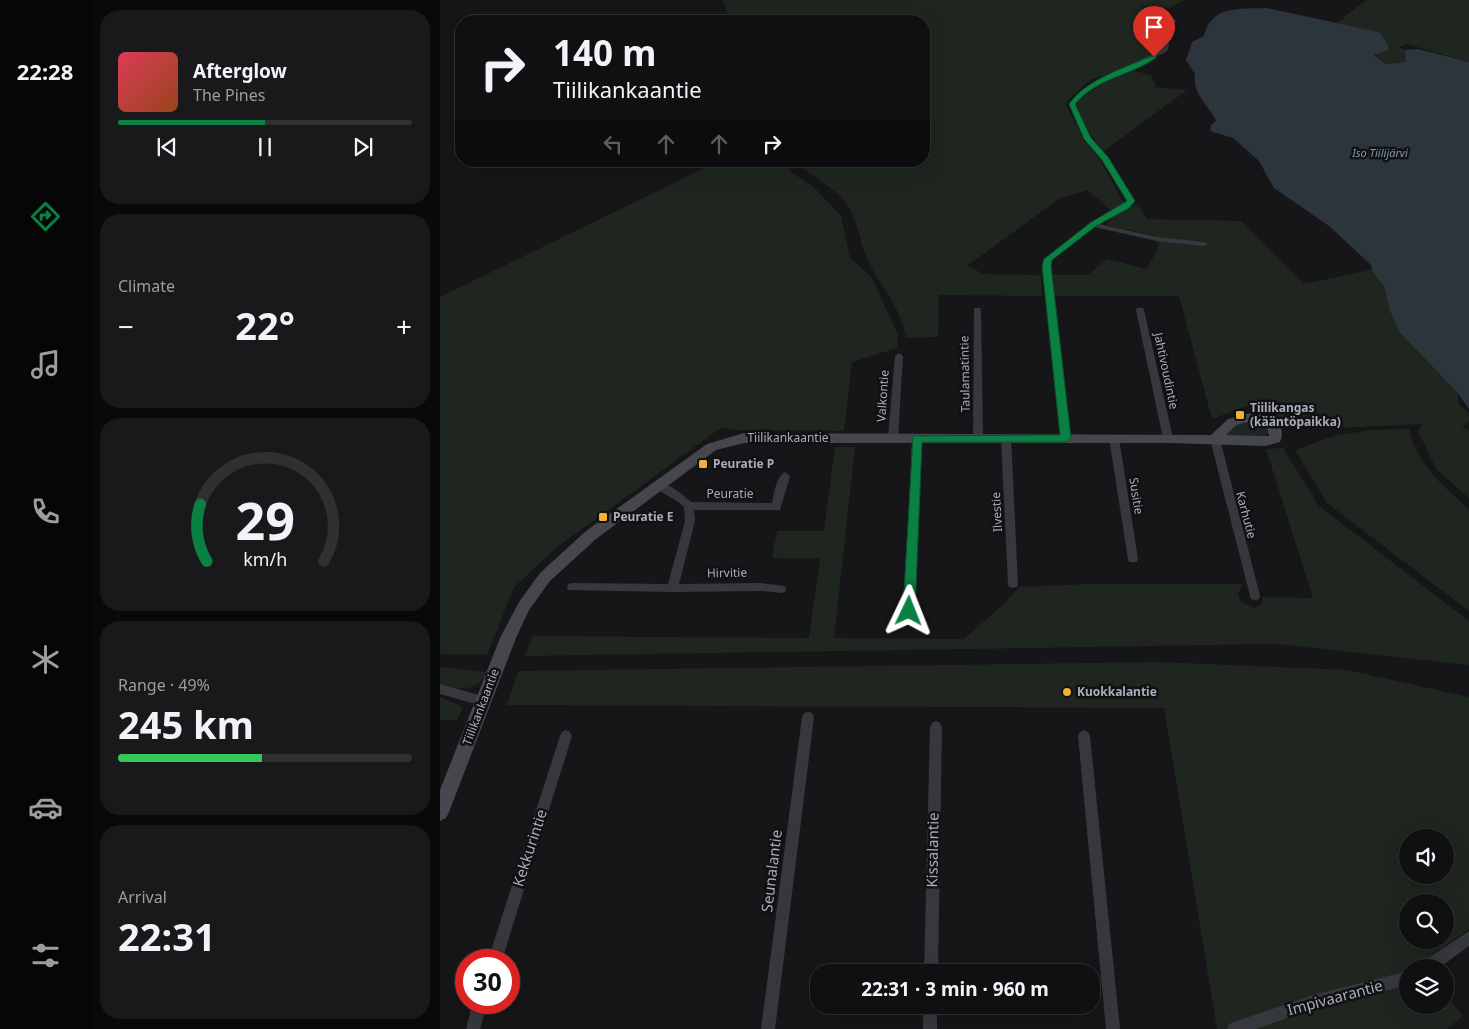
<!DOCTYPE html>
<html lang="en">
<head>
<meta charset="utf-8">
<style>
	body { margin:0; font-family:"Noto Sans",sans-serif; background:#19191b; color:#f1f3f6; height:100vh; display:flex; flex-direction:column; font-size:19px; white-space:nowrap }
	* { box-sizing:border-box; margin:0 }
	p { font-size:16px; color:#9c9d9f }
	.icon { flex:none; width:28px; height:28px; fill:none; stroke:currentColor; stroke-width:2; stroke-linecap:round; stroke-linejoin:round }
	.map { position:relative; flex:1; overflow:hidden }
	.side { display:flex; flex-direction:column; gap:10px; padding:10px; background:#09090a; width:350px }
	.side>* { flex:none }
	.top-card { position:absolute; left:15px; top:15px; width:475px; height:152px; border-radius:20px; box-shadow:0 5px 20px #0002,0 0 0 1px #303032; background:#101012; color:#f1f3f6; overflow:hidden }
	.buttons { position:absolute; left:959px; top:829px; display:grid; gap:10px }
	.buttons a { display:grid; place-items:center; width:55px; height:55px; border-radius:50%; background:#101012; box-shadow:0 5px 20px #0002,0 0 0 1px #303032; font-size:25px }
	.speed { position:absolute; left:15px; top:949px; display:flex; gap:10px; font-size:25px; font-weight:700; text-align:center }
	.speed>* { display:grid; place-content:center; width:65px; height:65px; border-radius:50%; background:#101012; box-shadow:0 5px 20px #0002,0 0 0 1px #303032; line-height:1 }
	.speed .limit { border:8px solid #d22; background:#fff; color:#111 }
	.pin { position:absolute; display:grid; place-items:center; width:42px; height:42px; color:#fff; margin:-51px -21px; border-radius:50% 50% 50% 0; rotate:-45deg; box-shadow:0 0 5px #0007 }
	.pin .icon { rotate:45deg }
	.me { position:absolute; width:55px; margin:-28px; rotate:2deg; stroke-linejoin:round; filter:drop-shadow(0 0 4px #0008) }
	.turn { display:flex; align-items:center; gap:18px; height:105px; padding:0 15px; font-size:22px }
	.turn .icon { width:65px; height:65px; stroke-width:2.5 }
	.turn b { display:block; font-size:35px; line-height:42px }
	.lanes { display:flex; align-items:center; height:48px; padding:0 15px; background:#0003; justify-content:center; gap:25px; direction:ltr }
	.lanes .off { opacity:.35 }
	.big { font-size:38px; font-weight:700; line-height:1.1 }
	.side .card { flex:1; display:flex; flex-direction:column; justify-content:center; gap:8px; min-width:0; padding:0 18px; border-radius:20px; background:#19191b }
	.side .dial { align-items:center; gap:0 }
	.dial svg { height:130px; overflow:visible; fill:none; stroke:#303032; stroke-width:7; stroke-linecap:round; text-anchor:middle }
	.dial text { fill:#f1f3f6; stroke:none }
	.song { display:flex; align-items:center; gap:15px }
	.cover { width:60px; height:60px; border-radius:8px; background:linear-gradient(135deg,hsl(350 70% 55%),hsl(20 70% 35%)) }
	.played { height:5px; border-radius:2px; background:linear-gradient(90deg,#0b8043 50%,#303032 50%) }
	.keys { display:flex; justify-content:space-around; direction:ltr }
	.heat { display:flex; justify-content:space-between; align-items:center; font-size:28px; direction:ltr }
	.charge { height:8px; border-radius:4px; background:linear-gradient(90deg,#34c759 49%,#303032 0) }
	.trip { position:absolute; left:370px; top:964px; width:290px; height:50px; border-radius:20px; background:#101012; box-shadow:0 5px 20px #0002,0 0 0 1px #303032; font-weight:700; line-height:50px; text-align:center }
	main { display:flex; flex:1; min-height:0 }
	.menu { display:flex; flex-direction:column; width:90px; justify-content:space-around; align-items:center; background:#060607; color:#9c9d9f }
	.menu .icon { width:35px; height:35px }
	.menu .active { color:#0b8043 }
	.menu b { font-size:22px; color:#f1f3f6 }
	.map>svg:first-child { display:block }
	.green { fill:#1e261f; fill-rule:evenodd }
	.water { fill:#2c353c }
	.lines { fill:none; stroke-linecap:round; stroke-linejoin:round }
	.street { fill:#37383d; fill-rule:evenodd }
	.secondary { fill:#45474d; fill-rule:evenodd }
	.route { fill:#0b8043; stroke:#07532c }
	.poi-dot { fill:#f2b134; stroke:#111113; stroke-width:2 }
	.labels { text-anchor:middle; stroke-width:5; stroke-linejoin:round; paint-order:stroke }
	.far-water-label { font-size:11px; font-style:italic; fill:#7f9bb3; stroke:#111113 }
	.street-label { font-size:12px; fill:#a8adb8; stroke:#111113 }
	.poi-label { font-size:12px; font-weight:bold; fill:#a8adb8; stroke:#111113; text-anchor:start }
	.near-street-label { font-size:15px; fill:#a8adb8; stroke:#111113 }
</style>
</head>
<body>
<main>
<nav class="menu">
<b>22:28</b>
<svg class="icon active" aria-label="directions" viewBox="0 0 24 24"><path d="M12 3l9 9-9 9-9-9zM9 14v-3h6M13 9l2 2-2 2"/></svg>
<svg class="icon" aria-label="music" viewBox="0 0 24 24"><path d="M9 18V5l10-2v13"/><circle cx="6" cy="18" r="3"/><circle cx="16" cy="16" r="3"/></svg>
<svg class="icon" aria-label="phone" viewBox="0 0 24 24"><path d="M5 4h4l2 5-3 2q2 4 5 5l2-3 5 2v4C11 20 4 13 5 4z"/></svg>
<svg class="icon" aria-label="climate" viewBox="0 0 24 24"><path d="M12 3v18M4 7l16 10M4 17L20 7"/></svg>
<svg class="icon" aria-label="car" viewBox="0 0 24 24"><path d="M5 17H2v-5l4-1 3-4h7l3 4 3 1v5h-3M9 17h6M6 11h13"/><circle cx="7" cy="17" r="2"/><circle cx="17" cy="17" r="2"/></svg>
<svg class="icon" aria-label="filters" viewBox="0 0 24 24"><path d="M4 7h16M4 17h16"/><circle cx="9" cy="7" r="2"/><circle cx="15" cy="17" r="2"/></svg>
</nav>
<section class="side">
<div class="card">
<div class="song"><i class="cover"></i><div><b>Afterglow</b><p>The Pines</p></div></div>
<div class="played"></div>
<div class="keys"><svg class="icon" aria-label="previous" viewBox="0 0 24 24"><path d="M18 5L8 12l10 7zM5 5v14"/></svg><svg class="icon" aria-label="pause" viewBox="0 0 24 24"><path d="M8 5v14M16 5v14"/></svg><svg class="icon" aria-label="next" viewBox="0 0 24 24"><path d="M6 5l10 7-10 7zM19 5v14"/></svg></div>
</div>
<div class="card"><p>Climate</p>
<div class="heat"><a>−</a><b class="big">22°</b><a>+</a></div>
</div>
<div class="card dial"><svg viewBox="0 0 100 80">
<path d="M14 69A42 42 0 1 1 86 69"/>
<path d="M14 69A42 42 0 0 1 10 34" stroke="#0b8043"/>
<text x="50" y="56" font-size="32" font-weight="700">29</text>
<text x="50" y="72" font-size="11">km/h</text>
</svg></div>
<div class="card"><p>Range · 49%</p><b class="big">245 km</b><div class="charge"></div></div>
<div class="card"><p>Arrival</p><b class="big">22:31</b></div>
</section>
<div class="map">
<svg width="1029" height="1029" viewBox="0 0 1029 1029">
	<rect width="100%" height="100%" fill="#161618"/>
	<!-- green -->
	<path class="green" d="M283 0H745L730 8 702 7V36L717 41 721 48 692 66 650 80 625 103 644 141 658 157 684 203 671 211 648 190 620 198 527 266 544 274 597 275 601 277 602 296 499 295 498 337 466 338C461 306 439 285 427 259 418 237 418 214 400 196 386 183 368 174 354 161H484V21H290Z
		M926 0H1029V62L967 44 958 47 965 50 967 62 946 64 934 54 939 32 897 23Z
		M691 70 711 75 716 87 747 90 664 151C655 142 636 113 635 102L669 79Z
		M279 161H342L351 172 375 188 401 216 410 258 431 276 458 335 457 348 412 362 404 431 293 430 282 427 116 548 74 587 47 655 0 654V297Z
		M698 204 707 219 801 221 864 284 931 270 945 288 949 309 959 332 1017 392 1019 405 1029 413V421L1022 427 1029 431V498L996 469 978 431 983 424 874 429 806 406 772 419 739 296H615L613 275H648L667 259 707 269 719 246 713 235 665 225 678 213Z
		M814 419 825 421 832 432 825 435 784 436C793 425 800 421 814 419Z
		M969 429C977 465 1003 486 1029 509V611L887 503 855 450 894 436 931 430Z
		M395 447H415L394 638 524 639 565 603 579 587 648 584H803L798 594 801 602 815 608 822 604 823 597 873 598 826 449 843 448 879 506 1029 621V665L837 644 85 656 92 636 369 638 380 559 332 558 337 531H384Z
		M717 662 907 670 1029 697V929L981 963 985 967 968 968V1005H1005V993L1023 1016 1007 1029H777L724 708 67 705 78 671ZM968 838H1005V875H968ZM968 902H1005V940H968Z
		M0 667 46 672C39 693 18 689 0 685Z
		M0 697 23 707 17 720H0Z"/>
	<!-- water -->
	<path class="water" d="M826 8 939 32 948 45V50L934 55 946 64 966 62 965 50 978 49 1029 62V409L1017 392 959 332 949 309 945 288 932 271 931 265 889 226 834 188 819 161 793 138 770 131 771 125 776 121C768 104 752 94 755 74L746 60 752 42 764 36C771 5 800 9 826 8Z"/>
	<g class="lines">
		<!-- street -->
		<path class="street" d="M732 19 737 20 725 34 729 45 727 51C699 67 655 79 635 104L650 138 667 158 694 201 688 207 659 224 717 237 764 242 768 244 764 246 717 241 654 227 612 260 611 266 631 438 626 441 621 438 603 266 604 259 650 223 687 201 662 160 644 139 629 104 636 95 645 88 722 49 723 45 719 34Z
			M534 308H540L541 310 543 438 538 441 533 438Z
			M697 308H703L704 310 733 438 728 441 723 438 696 310Z
			M459 353 463 356 458 438 453 441 448 438 455 356Z
			M566 435 571 438 578 584 577 587 573 588 569 587 568 584 561 438Z
			M674 435 679 438 698 559 697 562H689L688 559 669 438Z
			M477 436 482 439 474 611 473 614 469 616 465 614 464 611 472 439Z
			M775 436 780 439 820 596 819 599 815 600 811 599 810 596 770 439Z
			M345 472 350 476 340 510H254L255 521 239 584 321 583 345 586 346 589 345 592 341 593 321 591 232 592 128 590 127 587 128 584 132 583 228 584 245 521 244 507 237 501 216 489 214 486 216 483C227 481 243 495 251 502L332 503C334 494 336 477 345 472Z
			M0 684 43 696 47 697 49 701 47 705 43 706 0 694Z
			M368 712 372 713 374 717 335 1029H321L362 717 364 713Z
			M496 721 500 723 502 727 498 972H484L490 727 492 723Z
			M126 730 130 732 132 736 62 960H48L120 736 122 732Z
			M644 730 648 732 650 736 680 1029H666L638 736 640 732Z
			M1029 931V946L999 968H979L981 963Z
			M968 971V985L873 1009 816 1029H787L789 1024 794 1022 873 995Z
			M33 1002H48L40 1029H26Z
			M483 1005H497V1029H483Z"/>
		<!-- secondary -->
		<path class="secondary" d="M815 412C830 414 848 424 840 442L825 446 728 443H304L276 450 156 539 110 581 89 610 76 638 9 812 6 818 0 821V790L60 638 79 602 100 573 146 531 267 444 304 433 771 435 788 419ZM815 420 827 426 829 436 786 435 796 425Z"/>
	</g>
	<!-- route -->
	<path class="route" d="M712 56 717 57C693 75 656 78 635 104L651 138 668 157 695 201 689 208 656 226 612 260 611 266 631 438 626 442H482L475 611 469 616 464 615 463 611 473 436 620 435 602 266 604 259 650 223 687 201 662 160 644 139 629 104C647 79 684 68 712 56Z"/>
	<!-- markers -->
	<g class="poi-dot">
		<rect x="795" y="410" width="10" height="10" rx="2.5"/>
		<rect x="258" y="459" width="10" height="10" rx="2.5"/>
		<rect x="158" y="512" width="10" height="10" rx="2.5"/>
		<circle cx="627" cy="692" r="5"/>
	</g>
	<g class="labels">
		<!-- far-water labels -->
		<g class="far-water-label">
			<text x="940" y="157">Iso Tiilijärvi</text>
		</g>
		<!-- street labels -->
		<g class="street-label">
			<text transform="translate(726 371) rotate(78)" y="4">Jahtivoudintie</text>
			<text transform="translate(525 374) rotate(-91)" y="4">Taulamatintie</text>
			<text transform="translate(443 396) rotate(-86)" y="4">Valkontie</text>
			<text x="348" y="442">Tiilikankaantie</text>
			<text x="290" y="498">Peuratie</text>
			<text transform="translate(696 496) rotate(81)" y="4">Susitie</text>
			<text transform="translate(557 512) rotate(-93)" y="4">Ilvestie</text>
			<text transform="translate(806 515) rotate(75)" y="4">Karhutie</text>
			<text transform="translate(287 573) rotate(-1)" y="4">Hirvitie</text>
			<text transform="translate(41 707) rotate(-69)" y="4">Tiilikankaantie</text>
		</g>
		<!-- poi labels -->
		<g class="poi-label">
			<text x="810" y="412">Tiilikangas<tspan x="810" dy="14">(kääntöpaikka)</tspan></text>
			<text x="273" y="468">Peuratie P</text>
			<text x="173" y="521">Peuratie E</text>
			<text x="637" y="696">Kuokkalantie</text>
		</g>
		<!-- near-street labels -->
		<g class="near-street-label">
			<text transform="translate(90 848) rotate(-72)" y="5">Kekkurintie</text>
			<text transform="translate(493 850) rotate(-89)" y="5">Kissalantie</text>
			<text transform="translate(332 871) rotate(-83)" y="5">Seunalantie</text>
			<text transform="translate(895 998) rotate(-15)" y="5">Impivaarantie</text>
		</g>
	</g>
</svg>
<div class="buttons">
<a><svg class="icon" aria-label="sound" viewBox="0 0 24 24"><path d="M4 9h4l5-4v14l-5-4H4zM17 9q2 3 0 6"/></svg></a>
<a><svg class="icon" aria-label="search" viewBox="0 0 24 24"><circle cx="10" cy="10" r="6"/><path d="M15 15l6 6"/></svg></a>
<a><svg class="icon" aria-label="layers" viewBox="0 0 24 24"><path d="M12 4l9 5-9 5-9-5zM3 14l9 5 9-5"/></svg></a>
</div>
<div class="speed"><div class="limit">30</div></div>
<div class="pin" style="left:714px;top:57px;background:#d93025"><svg class="icon" aria-label="arrive" viewBox="0 0 24 24"><path d="M6 21V4h12l-3 4 3 4H6"/></svg></div>
<svg class="me" style="left:469px;top:611px" viewBox="-20 -20 40 40"><path d="M0-17L14 15 0 8-14 15z" fill="#0b8043" stroke="#fff" stroke-width="4"/></svg>
<div class="trip">22:31 · 3 min · 960 m</div>
<div class="top-card">
<div class="turn"><svg class="icon" aria-label="right" viewBox="0 0 24 24"><path d="M7 20v-9h11M14 6l5 5-5 5"/></svg><div><b>140 m</b>Tiilikankaantie</div></div>
<div class="lanes"><svg class="icon off" aria-label="left" viewBox="0 0 24 24"><path d="M17 20v-9H6M10 6l-5 5 5 5"/></svg><svg class="icon off" aria-label="ahead" viewBox="0 0 24 24"><path d="M12 20V5M6 11l6-6 6 6"/></svg><svg class="icon off" aria-label="ahead" viewBox="0 0 24 24"><path d="M12 20V5M6 11l6-6 6 6"/></svg><svg class="icon" aria-label="right" viewBox="0 0 24 24"><path d="M7 20v-9h11M14 6l5 5-5 5"/></svg></div>
</div>
</div>
</main>
</body>
</html>
